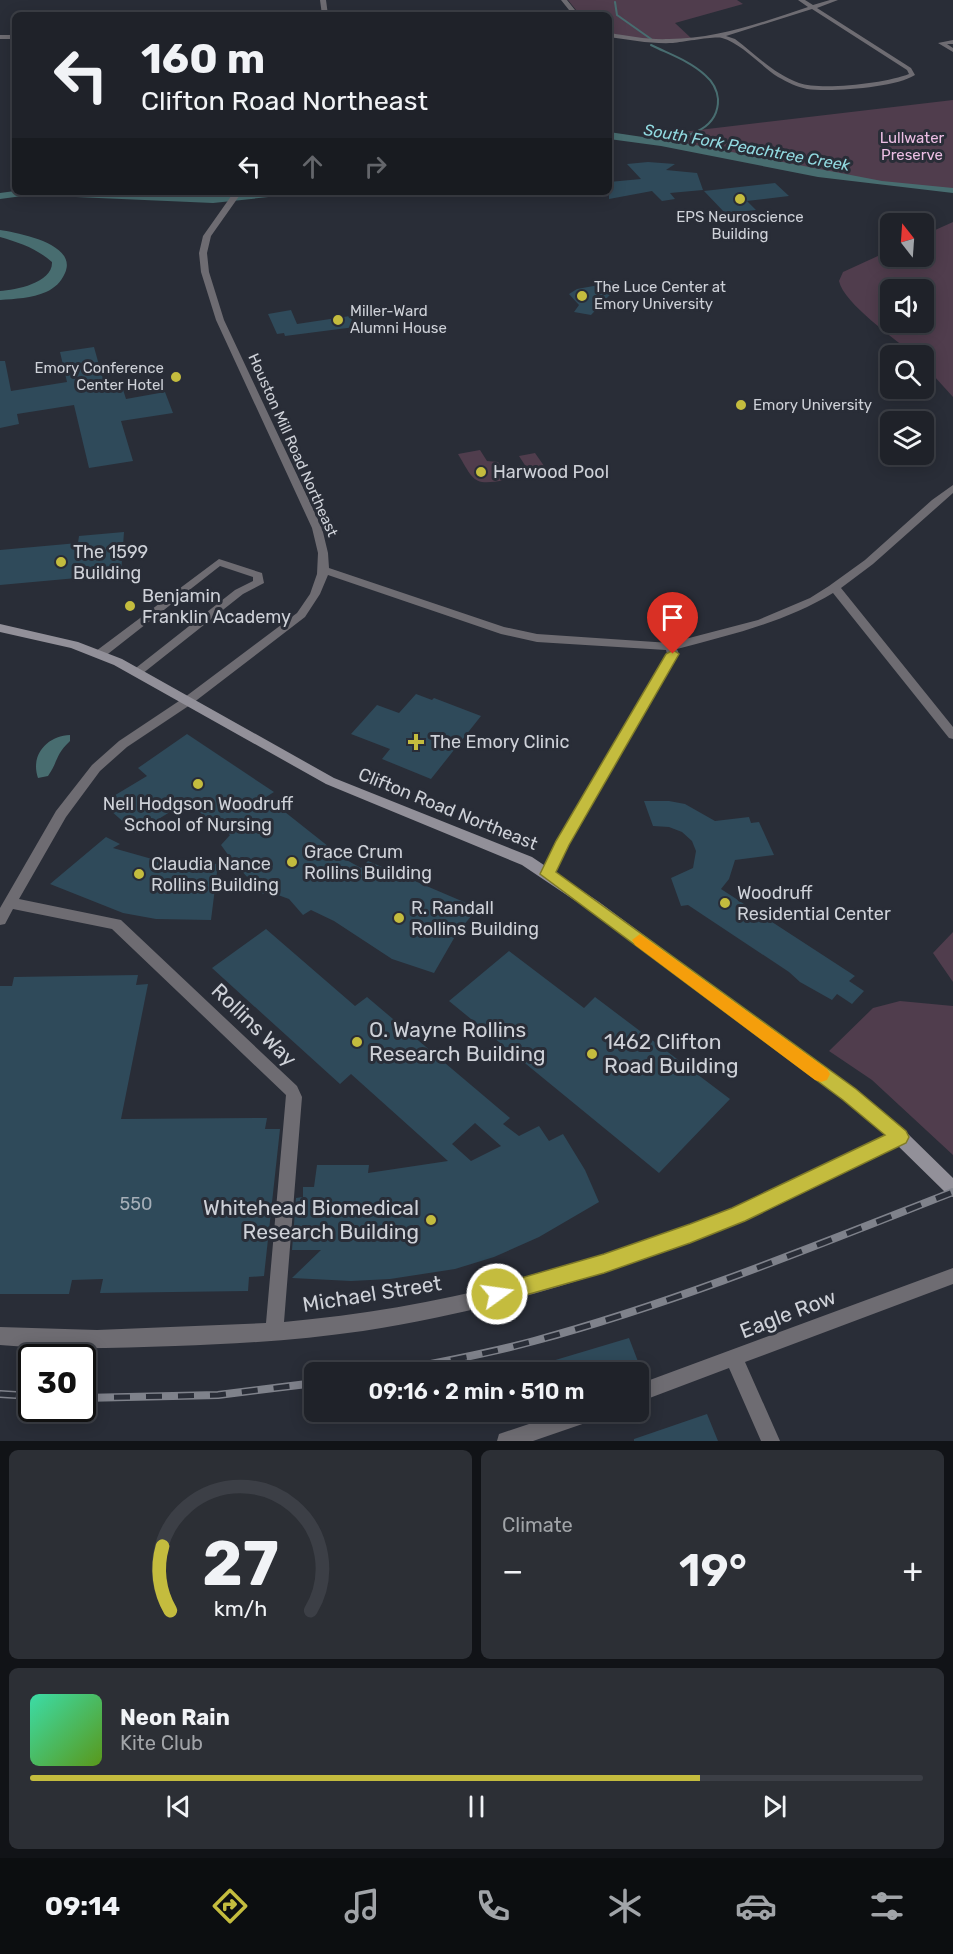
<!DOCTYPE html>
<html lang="en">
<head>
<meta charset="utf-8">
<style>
	body { margin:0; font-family:Rubik,sans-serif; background:#2c2f35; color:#f1f3f6; height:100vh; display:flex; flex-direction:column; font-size:22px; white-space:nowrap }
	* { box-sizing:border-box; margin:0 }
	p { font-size:20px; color:#a1a4a8 }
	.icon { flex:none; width:33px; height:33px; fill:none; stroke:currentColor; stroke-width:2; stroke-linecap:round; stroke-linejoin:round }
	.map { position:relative; height:1441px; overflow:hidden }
	.side { display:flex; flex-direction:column; gap:9px; padding:9px; background:#111317; flex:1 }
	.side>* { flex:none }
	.hud { position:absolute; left:12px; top:12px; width:600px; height:183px; border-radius:9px; box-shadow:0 3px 15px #0003,0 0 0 2px #3c3f46; background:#1f2229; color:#f1f3f6; overflow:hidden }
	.needle { width:39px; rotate:343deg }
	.buttons { position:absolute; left:880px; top:213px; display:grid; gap:12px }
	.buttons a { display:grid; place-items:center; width:54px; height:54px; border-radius:9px; background:#1f2229; box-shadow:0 3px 15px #0003,0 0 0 2px #3c3f46; font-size:30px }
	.speed { position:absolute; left:18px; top:1344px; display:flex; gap:12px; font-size:30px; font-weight:700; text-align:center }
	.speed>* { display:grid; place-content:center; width:78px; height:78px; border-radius:50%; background:#1f2229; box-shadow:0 3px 15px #0003,0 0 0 2px #3c3f46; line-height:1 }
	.speed .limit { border:3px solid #111; border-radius:9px; background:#fff; color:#111 }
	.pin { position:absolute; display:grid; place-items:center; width:51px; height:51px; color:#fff; margin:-62px -26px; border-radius:50% 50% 50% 0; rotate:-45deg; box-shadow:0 0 6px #0007 }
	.pin .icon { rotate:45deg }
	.me { position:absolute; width:66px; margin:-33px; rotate:76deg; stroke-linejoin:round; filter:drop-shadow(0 0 4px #0008) }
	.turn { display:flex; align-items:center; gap:21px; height:126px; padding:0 30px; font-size:27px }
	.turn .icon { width:78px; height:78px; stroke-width:2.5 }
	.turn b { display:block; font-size:42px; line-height:51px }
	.lanes { display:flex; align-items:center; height:57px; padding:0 30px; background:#0003; justify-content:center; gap:30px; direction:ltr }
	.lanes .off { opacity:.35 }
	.big { font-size:45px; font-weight:600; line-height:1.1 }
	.side .widget { flex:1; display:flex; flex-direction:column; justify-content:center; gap:9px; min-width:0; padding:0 21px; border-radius:9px; background:#2c2f35 }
	.side .dial { align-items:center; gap:0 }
	.dial svg { height:156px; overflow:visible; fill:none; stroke:#3c3f46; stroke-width:7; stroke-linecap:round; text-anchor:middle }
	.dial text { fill:#f1f3f6; stroke:none }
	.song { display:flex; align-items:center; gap:18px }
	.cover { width:72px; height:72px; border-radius:9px; background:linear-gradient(135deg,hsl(160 70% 55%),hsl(90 70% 35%)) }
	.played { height:6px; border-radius:3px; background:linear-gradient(90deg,#c4bc3e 75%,#3c3f46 75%) }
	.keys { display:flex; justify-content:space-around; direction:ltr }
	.heat { display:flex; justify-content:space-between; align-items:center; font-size:33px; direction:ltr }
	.side .tiles { flex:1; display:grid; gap:9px; grid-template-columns:1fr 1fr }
	.widget:last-child { grid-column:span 2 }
	.trip { position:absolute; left:304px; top:1362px; width:345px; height:60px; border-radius:9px; background:#1f2229; box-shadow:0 3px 15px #0003,0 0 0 2px #3c3f46; font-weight:600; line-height:60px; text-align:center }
	.menu { display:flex; height:96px; justify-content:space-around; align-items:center; background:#0c0e10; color:#a1a4a8 }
	.menu .icon { width:42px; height:42px }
	.menu .active { color:#c4bc3e }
	.menu b { font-size:27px; color:#f1f3f6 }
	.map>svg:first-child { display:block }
	.green { fill:#503d4d; fill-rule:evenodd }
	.water { fill:#486d70 }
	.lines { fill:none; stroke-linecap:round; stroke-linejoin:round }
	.stream { stroke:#486d70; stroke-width:2 }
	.building { fill:#2f4a5a; fill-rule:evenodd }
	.street { fill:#6e6c72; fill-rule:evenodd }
	.secondary { fill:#929099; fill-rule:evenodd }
	.rail-casing { stroke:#7f828b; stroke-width:8 }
	.rail { stroke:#292d37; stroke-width:5; stroke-dasharray:16; stroke-linecap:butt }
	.route { fill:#c4bc3e; stroke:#7f7a28; stroke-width:1.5 }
	.slow { fill:#f59e0b }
	.poi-dot { fill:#c4bc3e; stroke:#292d37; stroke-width:2 }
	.labels { text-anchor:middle; stroke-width:6; stroke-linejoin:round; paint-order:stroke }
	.far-park-label { font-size:15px; fill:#ecbee4; stroke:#292d37 }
	.far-poi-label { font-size:15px; fill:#ced1d8; stroke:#292d37; text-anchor:start }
	.far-street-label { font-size:15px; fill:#ced1d8; stroke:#292d37 }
	.far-water-label { font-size:16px; font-style:italic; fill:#92dae1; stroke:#292d37 }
	.poi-label { font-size:18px; fill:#ced1d8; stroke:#292d37; text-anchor:start }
	.street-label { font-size:18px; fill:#ced1d8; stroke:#292d37 }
	.near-number-label { font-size:18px; fill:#a6afb8 }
	.near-street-label { font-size:21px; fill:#ced1d8; stroke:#292d37 }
	.near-poi-label { font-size:21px; fill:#ced1d8; stroke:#292d37; text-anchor:start }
</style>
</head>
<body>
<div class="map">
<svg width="953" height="1441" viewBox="0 0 953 1441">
	<rect width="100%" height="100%" fill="#292d37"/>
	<!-- green -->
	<path class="green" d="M568 0H737L743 4 675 23 692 39 649 41 609 33V15H580Z
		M953 100V191L876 182 632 138Z
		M953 222V397L924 365V356L914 355C896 339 844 304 839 281L843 272 891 250V256H924V235ZM891 290H924V322H891Z
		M480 450 487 461 498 462 508 476H503L505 480C473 486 474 481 458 454Z
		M535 453 549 473 532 476 519 456Z
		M953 932V982L933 953Z
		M900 1001 953 1006V1155L872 1080 829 1051 873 1008Z"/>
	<!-- water -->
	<path class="water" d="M609 132 690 144 882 181 953 188V193L818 177 661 146 609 139Z
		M15 191 217 195 316 192 213 203 30 195 0 199V193Z
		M0 230C19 233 78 244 65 273 61 282 55 288 46 292 32 298 15 299 0 300V291C16 290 53 283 52 262 36 248 20 243 0 237Z
		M70 735V741C55 755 58 762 48 776L38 778C30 755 47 736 70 735Z"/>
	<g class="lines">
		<!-- stream -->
		<path class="stream" d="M615 2 617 15 651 39
			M651 45C669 54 690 61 705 75 712 81 717 89 718 99 719 129 689 136 665 142"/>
	</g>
	<!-- building -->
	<path class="building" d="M648 162 675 164 666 170 697 173 703 190 670 193 675 199 662 201 652 191 609 199V182L641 179 627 164Z
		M775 183 789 196 747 201 756 210 725 213 704 191Z
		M601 280 621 283 591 315 574 312 579 305 569 294 577 289 599 285Z
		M291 310 297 324 350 316 355 327 285 336 284 333 277 334 268 314Z
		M94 347 104 383 120 380 126 399 165 392 173 413 121 421 133 461 89 468 74 405 17 414 19 424 0 428V361H5L11 391 67 382 60 352Z
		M124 532 121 574 0 585V550L78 543 79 536Z
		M416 694 432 700 434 698 481 716 431 779 382 759 390 749 351 734 377 705 399 713Z
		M187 734 274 792 266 797 343 858 361 868 368 861 478 908 457 933 434 973 392 959 334 921 311 910 303 915 289 899 267 891 263 894 236 865H243L229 856 221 845 230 835 186 802 136 833 102 803 147 776 138 768Z
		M644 801H669L685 804 715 821 749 817 751 823 759 822 774 855 735 860 729 879 721 889 855 976 849 981 864 991 852 1004 837 994 832 1000 800 982 789 972 688 905 681 906 671 878 693 868 696 851 692 841 682 832 669 827 653 826Z
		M106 837 120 844 113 848 152 859 178 872 169 862 218 864 211 920 156 919 123 913 50 884Z
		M266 929 355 1006 367 997 510 1118 503 1124 519 1136 539 1126 549 1141 563 1134 585 1170 599 1202 539 1237 494 1257 455 1269 390 1279 351 1281 292 1278 321 1250H292L296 1198 303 1197V1187H314L317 1165H369L368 1173 448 1161 351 1074 340 1084 212 968ZM475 1123 501 1146 471 1161 452 1144Z
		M509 951 584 1008 595 997 730 1099 659 1173 449 1001Z
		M138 975 136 985 148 984 121 1119 267 1118 265 1129H280L264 1276 249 1277 248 1291 100 1293 103 1279 72 1280 69 1294H0V986H12L14 977Z
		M629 1338 642 1372H523L522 1370Z
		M707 1414 718 1441H634V1439Z"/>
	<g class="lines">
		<!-- street -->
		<path class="street" d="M320 0H326L328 15H322Z
			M561 0H567L579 15H573Z
			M798 0H805L813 5 830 0H838L817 8 911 68 915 75C895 88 831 92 807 89 797 87 787 82 778 77 761 66 741 43 722 38 714 36 684 42 673 43 651 44 630 40 609 37V33C629 36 649 40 669 39 717 39 763 22 808 7ZM812 9 907 70 909 74C887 83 821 91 799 83 775 75 755 54 735 39L726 36Z
			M0 35H15V39H0Z
			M953 40V44H947L953 48V52L938 43Z
			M234 192H242L211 236 207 253 209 272 224 320 322 528 328 553 329 568 504 627 537 634 670 643 758 620 810 598 829 586 865 560 932 500 953 485V493L873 564 841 588 953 727V739L949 738 833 593C785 622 731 635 677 649L679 654 567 846 553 878 548 879 543 878 541 874 554 845 667 654 666 650 537 642 501 634 328 575 320 594 305 617 193 703 127 747 100 771 66 817 19 899 121 920 297 1086 302 1097 284 1322C430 1309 578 1272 714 1216 775 1191 834 1160 894 1132L900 1130 906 1132 908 1137 906 1142C834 1176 765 1213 691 1241 586 1282 475 1314 363 1331 301 1340 238 1344 175 1346 117 1348 58 1350 0 1345V1327L97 1330 266 1323 286 1095 112 929 13 909 5 924 0 925V908L56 811 92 765 119 741 185 697 297 613 310 594 317 574 318 553 312 528 216 320 201 272 199 253 203 236Z
			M219 559 262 573 264 583 243 594 142 674H134L132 671 235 590 253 581V577L220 566 104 657H96L94 654 96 651Z
			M953 1268V1284L745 1362 780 1441H761L729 1368 639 1402V1384Z
			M565 1412H599L597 1419 533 1441H497L499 1434Z"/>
		<!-- secondary -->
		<path class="secondary" d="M0 624 78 642 122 659 334 778 532 857 599 902 854 1090 906 1132 953 1178V1197L947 1194 894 1142 844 1100 589 910 522 865 326 784 114 665 71 648 0 632Z"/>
		<!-- rail casing -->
		<g class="rail-casing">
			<path id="rail" d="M388 1372C437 1363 486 1354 534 1341 678 1302 815 1246 953 1192
				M0 1394 32 1396
				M82 1398 218 1395 315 1383"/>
		</g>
		<!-- rail -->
		<use href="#rail" class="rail"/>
	</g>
	<!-- route -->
	<path class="route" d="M673 650 679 654 569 845 556 872 856 1089 906 1131 909 1137 906 1143 745 1221 690 1243 604 1273 497 1303 490 1300 487 1294 490 1287 604 1254 690 1224 732 1208 885 1135 843 1100 540 874 556 841 666 654Z"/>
	<!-- slow -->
	<path class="slow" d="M640 934 827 1069 830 1074 827 1080 821 1082 815 1080 635 945 632 940Z"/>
	<!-- markers -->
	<g class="poi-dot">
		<circle cx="740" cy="199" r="6"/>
		<circle cx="582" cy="296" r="6"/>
		<circle cx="338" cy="320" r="6"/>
		<circle cx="176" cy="377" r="6"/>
		<circle cx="741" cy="405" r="6"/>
		<circle cx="481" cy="472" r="6"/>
		<circle cx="61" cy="562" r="6"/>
		<circle cx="130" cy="606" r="6"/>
		<path d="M413 733h6v6h6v6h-6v6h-6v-6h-6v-6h6z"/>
		<circle cx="198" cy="784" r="6"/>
		<circle cx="292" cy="862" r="6"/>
		<circle cx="139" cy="874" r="6"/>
		<circle cx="725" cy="903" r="6"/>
		<circle cx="399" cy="918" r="6"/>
		<circle cx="357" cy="1042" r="6"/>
		<circle cx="592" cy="1054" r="6"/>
		<circle cx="431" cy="1220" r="6"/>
	</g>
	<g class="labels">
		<!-- far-park labels -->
		<g class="far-park-label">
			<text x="912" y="143">Lullwater<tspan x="912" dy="17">Preserve</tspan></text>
		</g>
		<!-- far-poi labels -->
		<g class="far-poi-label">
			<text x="740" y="222" text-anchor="middle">EPS Neuroscience<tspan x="740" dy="17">Building</tspan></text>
			<text x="594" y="292">The Luce Center at<tspan x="594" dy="17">Emory University</tspan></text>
			<text x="350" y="316">Miller-Ward<tspan x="350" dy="17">Alumni House</tspan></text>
			<text x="164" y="373" text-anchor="end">Emory Conference<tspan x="164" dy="17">Center Hotel</tspan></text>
			<text x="753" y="410">Emory University</text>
		</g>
		<!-- far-street labels -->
		<g class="far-street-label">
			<text transform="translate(293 445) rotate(66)" y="5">Houston Mill Road Northeast</text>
		</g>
		<!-- far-water labels -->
		<g class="far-water-label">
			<text transform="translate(747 147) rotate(10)" y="6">South Fork Peachtree Creek</text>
		</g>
		<!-- poi labels -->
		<g class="poi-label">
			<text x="493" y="478">Harwood Pool</text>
			<text x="73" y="558">The 1599<tspan x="73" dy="21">Building</tspan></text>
			<text x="142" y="602">Benjamin<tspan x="142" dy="21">Franklin Academy</tspan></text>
			<text x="430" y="748">The Emory Clinic</text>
			<text x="198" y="810" text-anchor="middle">Nell Hodgson Woodruff<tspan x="198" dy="21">School of Nursing</tspan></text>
			<text x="304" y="858">Grace Crum<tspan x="304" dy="21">Rollins Building</tspan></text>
			<text x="151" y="870">Claudia Nance<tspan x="151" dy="21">Rollins Building</tspan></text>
			<text x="737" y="899">Woodruff<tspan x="737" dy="21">Residential Center</tspan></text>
			<text x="411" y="914">R. Randall<tspan x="411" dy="21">Rollins Building</tspan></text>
		</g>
		<!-- street labels -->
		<g class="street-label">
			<text transform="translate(448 809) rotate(22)" y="6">Clifton Road Northeast</text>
		</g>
		<!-- near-number labels -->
		<g class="near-number-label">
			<text x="136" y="1210">550</text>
		</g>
		<!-- near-street labels -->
		<g class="near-street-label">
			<text transform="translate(254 1025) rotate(44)" y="7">Rollins Way</text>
			<text transform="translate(372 1294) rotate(-9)" y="7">Michael Street</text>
			<text transform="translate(788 1314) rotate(-21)" y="7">Eagle Row</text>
		</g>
		<!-- near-poi labels -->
		<g class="near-poi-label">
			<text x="369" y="1037">O. Wayne Rollins<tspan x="369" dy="24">Research Building</tspan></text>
			<text x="604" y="1049">1462 Clifton<tspan x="604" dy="24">Road Building</tspan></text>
			<text x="419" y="1215" text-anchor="end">Whitehead Biomedical<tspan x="419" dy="24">Research Building</tspan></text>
		</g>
	</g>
</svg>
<div class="buttons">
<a><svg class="needle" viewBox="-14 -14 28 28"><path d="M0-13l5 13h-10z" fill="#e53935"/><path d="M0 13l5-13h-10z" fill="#a1a4a8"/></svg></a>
<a><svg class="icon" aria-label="sound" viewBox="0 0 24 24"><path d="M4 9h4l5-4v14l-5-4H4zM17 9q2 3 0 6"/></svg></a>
<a><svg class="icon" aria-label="search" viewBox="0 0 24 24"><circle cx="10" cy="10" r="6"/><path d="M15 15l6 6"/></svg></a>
<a><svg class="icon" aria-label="layers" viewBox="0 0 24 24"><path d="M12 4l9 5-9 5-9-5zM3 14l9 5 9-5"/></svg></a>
</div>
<div class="speed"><div class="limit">30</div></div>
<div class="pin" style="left:673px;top:654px;background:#d93025"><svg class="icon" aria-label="arrive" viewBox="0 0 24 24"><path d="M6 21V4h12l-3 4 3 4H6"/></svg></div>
<svg class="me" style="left:497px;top:1294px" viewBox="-20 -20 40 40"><circle r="17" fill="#c4bc3e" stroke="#fff" stroke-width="3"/><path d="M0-11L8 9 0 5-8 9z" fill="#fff"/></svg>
<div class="trip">09:16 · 2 min · 510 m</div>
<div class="hud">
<div class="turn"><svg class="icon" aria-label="left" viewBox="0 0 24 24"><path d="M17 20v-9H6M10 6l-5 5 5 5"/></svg><div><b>160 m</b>Clifton Road Northeast</div></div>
<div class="lanes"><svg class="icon" aria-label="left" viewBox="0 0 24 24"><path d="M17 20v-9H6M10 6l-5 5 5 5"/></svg><svg class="icon off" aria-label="ahead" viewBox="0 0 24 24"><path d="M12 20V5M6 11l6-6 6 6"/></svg><svg class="icon off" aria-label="right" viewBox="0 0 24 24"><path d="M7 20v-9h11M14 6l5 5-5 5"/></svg></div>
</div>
</div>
<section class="side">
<div class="tiles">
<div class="widget dial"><svg viewBox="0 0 100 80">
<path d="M14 69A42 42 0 1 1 86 69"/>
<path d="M14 69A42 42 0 0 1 10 36" stroke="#c4bc3e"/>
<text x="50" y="56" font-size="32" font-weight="700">27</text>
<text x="50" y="72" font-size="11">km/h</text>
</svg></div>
<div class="widget"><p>Climate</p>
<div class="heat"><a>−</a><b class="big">19°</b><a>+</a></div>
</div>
<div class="widget">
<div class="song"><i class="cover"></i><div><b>Neon Rain</b><p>Kite Club</p></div></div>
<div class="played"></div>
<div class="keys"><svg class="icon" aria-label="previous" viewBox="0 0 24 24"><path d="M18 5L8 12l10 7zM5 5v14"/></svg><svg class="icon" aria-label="pause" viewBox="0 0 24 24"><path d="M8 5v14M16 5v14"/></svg><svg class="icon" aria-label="next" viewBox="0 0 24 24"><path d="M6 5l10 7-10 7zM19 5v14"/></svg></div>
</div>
</div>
</section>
<nav class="menu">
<b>09:14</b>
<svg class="icon active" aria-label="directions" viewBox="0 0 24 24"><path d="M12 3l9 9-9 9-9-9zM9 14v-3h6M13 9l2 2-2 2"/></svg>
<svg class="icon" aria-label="music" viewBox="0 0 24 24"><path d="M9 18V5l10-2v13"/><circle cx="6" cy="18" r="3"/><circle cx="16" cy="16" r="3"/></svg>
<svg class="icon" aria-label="phone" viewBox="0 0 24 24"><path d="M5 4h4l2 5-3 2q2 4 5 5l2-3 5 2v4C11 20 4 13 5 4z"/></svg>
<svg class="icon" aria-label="climate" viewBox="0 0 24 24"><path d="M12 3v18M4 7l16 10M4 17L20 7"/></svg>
<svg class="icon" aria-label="car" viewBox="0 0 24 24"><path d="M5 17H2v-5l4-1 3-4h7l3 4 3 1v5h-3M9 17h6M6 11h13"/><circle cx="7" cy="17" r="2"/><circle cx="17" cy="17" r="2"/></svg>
<svg class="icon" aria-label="filters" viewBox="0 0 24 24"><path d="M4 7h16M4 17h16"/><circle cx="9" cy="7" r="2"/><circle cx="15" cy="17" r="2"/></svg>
</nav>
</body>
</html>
